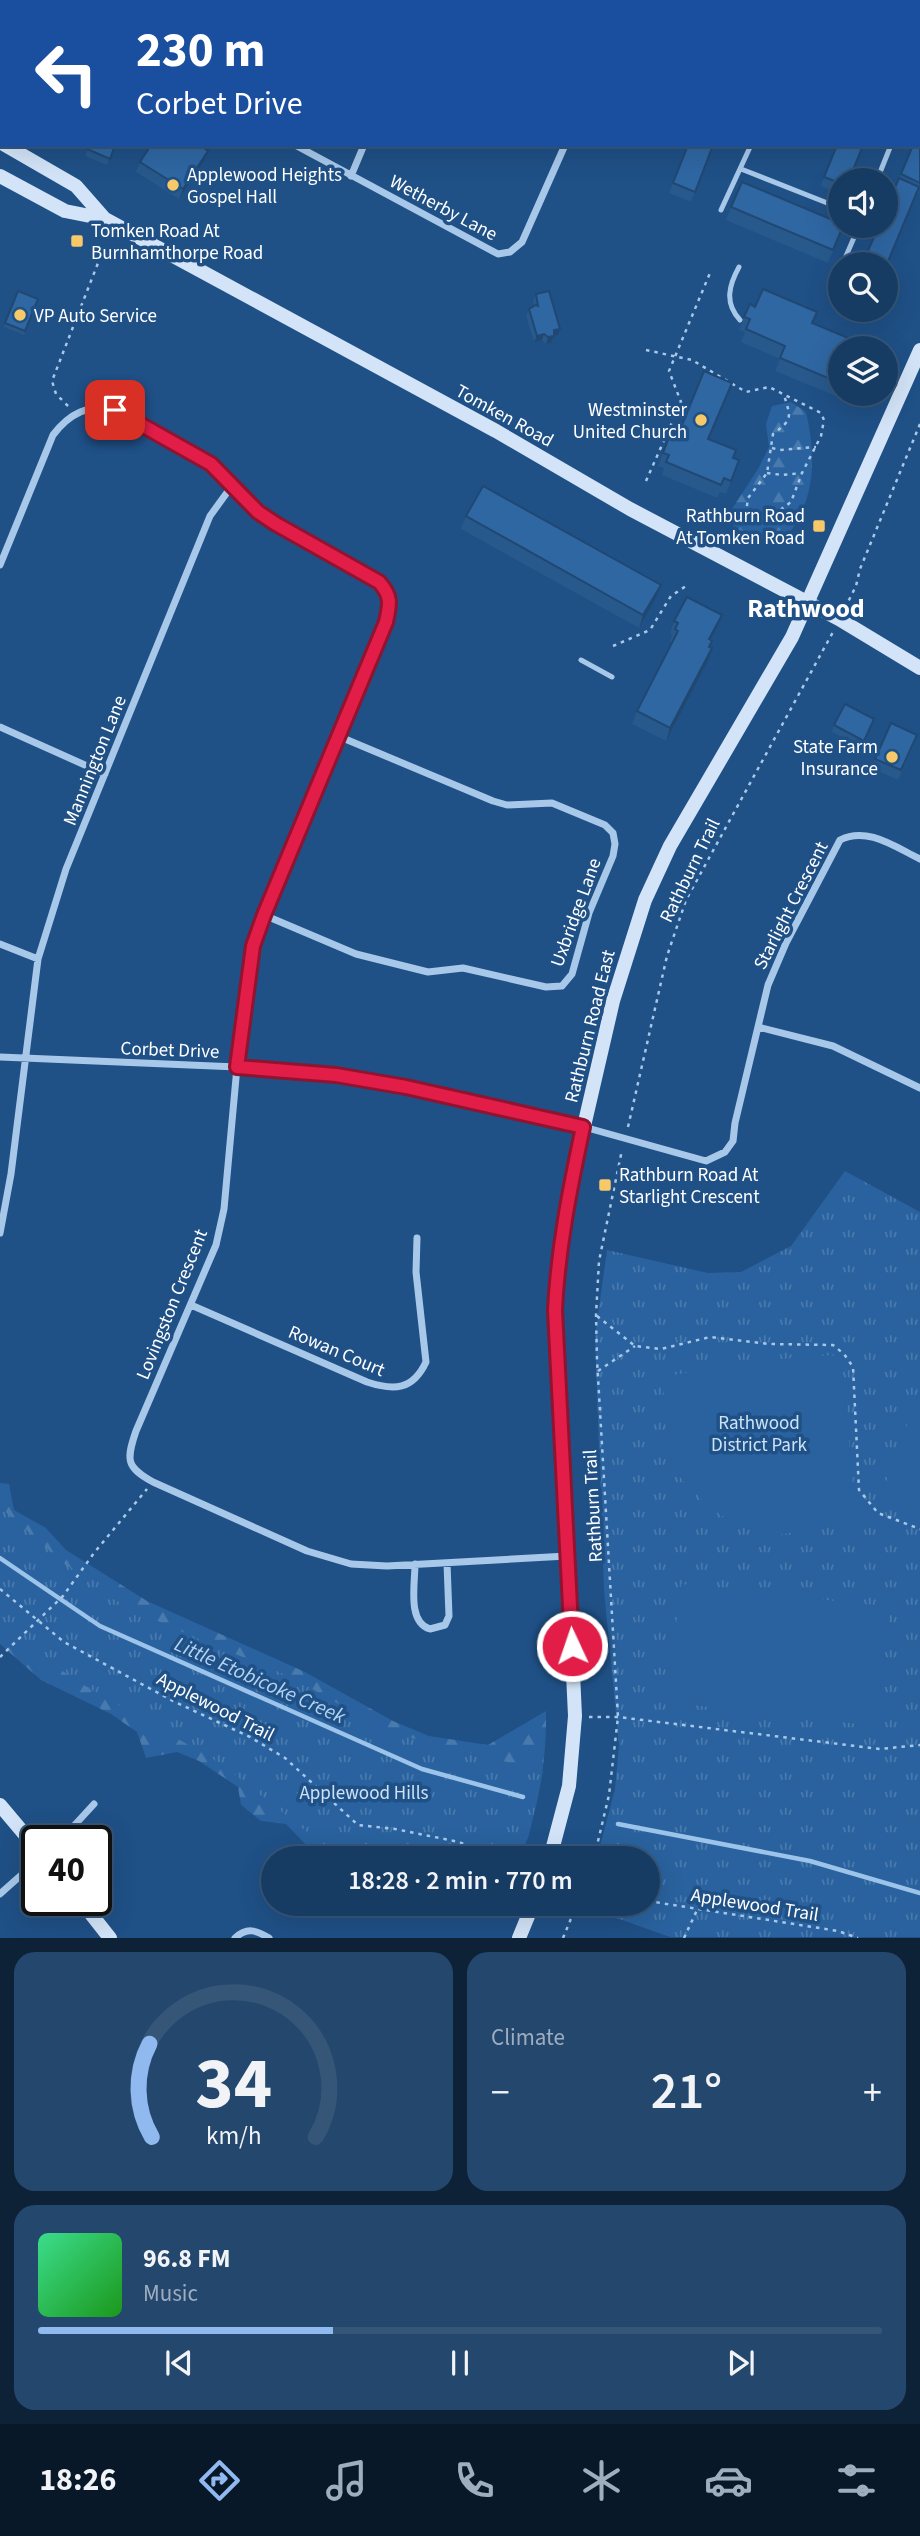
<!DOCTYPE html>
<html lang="en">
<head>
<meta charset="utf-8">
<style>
	body { margin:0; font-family:"Source Sans 3",sans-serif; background:#24476d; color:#f1f3f6; height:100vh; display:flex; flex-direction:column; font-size:26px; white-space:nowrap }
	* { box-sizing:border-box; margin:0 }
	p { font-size:23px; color:#9eadbf }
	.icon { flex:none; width:38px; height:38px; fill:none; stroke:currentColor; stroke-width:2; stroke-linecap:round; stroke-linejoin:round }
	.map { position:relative; height:1938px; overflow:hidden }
	.drawer { display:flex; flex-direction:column; gap:14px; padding:14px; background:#0d2137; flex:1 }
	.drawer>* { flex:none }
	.banner { position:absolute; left:0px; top:0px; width:920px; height:147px; box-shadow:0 7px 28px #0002,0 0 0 2px #365678; background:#1a4fa0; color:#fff; overflow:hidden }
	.controls { position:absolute; left:828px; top:168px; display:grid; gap:14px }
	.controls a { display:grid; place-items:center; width:70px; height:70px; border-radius:50%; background:#173c64; box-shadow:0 7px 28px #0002,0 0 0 2px #365678; font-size:35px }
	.speed { position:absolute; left:21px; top:1825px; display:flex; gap:14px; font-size:35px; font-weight:700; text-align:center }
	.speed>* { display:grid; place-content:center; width:91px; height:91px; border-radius:50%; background:#173c64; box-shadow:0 7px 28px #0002,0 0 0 2px #365678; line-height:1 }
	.speed .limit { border:4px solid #111; border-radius:10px; background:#fff; color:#111 }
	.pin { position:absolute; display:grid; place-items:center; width:60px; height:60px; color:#fff; margin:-30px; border-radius:14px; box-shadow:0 4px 10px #0006 }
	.me { position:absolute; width:77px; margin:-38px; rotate:357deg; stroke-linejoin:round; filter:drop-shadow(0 0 5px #0008) }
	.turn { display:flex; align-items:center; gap:24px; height:147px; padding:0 21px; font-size:32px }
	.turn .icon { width:91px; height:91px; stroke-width:2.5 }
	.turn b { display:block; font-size:49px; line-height:60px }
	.big { font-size:52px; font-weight:600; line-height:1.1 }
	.drawer .widget { flex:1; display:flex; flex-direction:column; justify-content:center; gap:10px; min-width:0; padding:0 24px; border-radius:21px; background:#24476d }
	.drawer .dial { align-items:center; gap:0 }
	.dial svg { height:182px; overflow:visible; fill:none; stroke:#365678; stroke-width:7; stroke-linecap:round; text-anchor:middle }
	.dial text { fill:#f1f3f6; stroke:none }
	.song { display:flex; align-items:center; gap:21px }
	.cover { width:84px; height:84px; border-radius:10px; background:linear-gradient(135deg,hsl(150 70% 55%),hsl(120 70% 35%)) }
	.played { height:7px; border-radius:4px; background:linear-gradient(90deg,#90b9f0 35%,#365678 35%) }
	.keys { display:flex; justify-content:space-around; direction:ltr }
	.heat { display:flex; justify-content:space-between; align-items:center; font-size:38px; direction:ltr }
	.drawer .tiles { flex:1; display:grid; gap:14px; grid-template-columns:1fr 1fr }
	.widget:last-child { grid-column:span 2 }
	.trip { position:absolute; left:261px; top:1846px; width:399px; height:70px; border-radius:35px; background:#173c64; box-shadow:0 7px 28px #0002,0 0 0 2px #365678; font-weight:600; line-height:70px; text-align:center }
	.dock { display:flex; height:112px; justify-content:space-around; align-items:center; background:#091828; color:#9eadbf }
	.dock .icon { width:49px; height:49px }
	.dock .current { color:#90b9f0 }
	.dock b { font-size:32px; color:#f1f3f6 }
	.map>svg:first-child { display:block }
	.forest { fill:url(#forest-firs) }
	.park { fill:url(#park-tufts) }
	.garden { fill:#29629e }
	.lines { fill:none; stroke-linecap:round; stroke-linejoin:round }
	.stream { stroke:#9cc4eb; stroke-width:4.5 }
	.path { stroke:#a8c8ea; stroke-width:2.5; stroke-dasharray:3.5 5; stroke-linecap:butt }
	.lane { stroke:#a8c8ea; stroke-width:5 }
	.street { stroke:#a8c8ea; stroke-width:7 }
	.secondary { stroke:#d3e4f8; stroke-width:14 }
	.wall { fill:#28598c }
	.shaded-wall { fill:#214872 }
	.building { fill:#2f67a3; stroke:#214872; stroke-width:2 }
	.route-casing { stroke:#92132f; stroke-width:18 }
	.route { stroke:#e11d48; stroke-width:12 }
	.poi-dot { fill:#f8c968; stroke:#1f5086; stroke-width:2.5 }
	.labels { text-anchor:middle; stroke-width:7; stroke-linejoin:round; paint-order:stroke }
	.poi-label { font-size:19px; fill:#fff; stroke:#1f5086; text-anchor:start }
	.street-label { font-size:19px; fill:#fff; stroke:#1f5086 }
	.park-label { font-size:19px; fill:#cde2f7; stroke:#1f5086 }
	.water-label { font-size:21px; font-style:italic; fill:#b4d2f1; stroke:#1f5086 }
	.district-label { font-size:26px; font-weight:bold; fill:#fff; stroke:#1f5086 }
</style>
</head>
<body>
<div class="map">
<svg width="920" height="1938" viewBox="0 0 920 1938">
	<defs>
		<pattern id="forest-firs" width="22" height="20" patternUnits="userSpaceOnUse" patternTransform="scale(1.75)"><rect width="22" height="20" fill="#29629e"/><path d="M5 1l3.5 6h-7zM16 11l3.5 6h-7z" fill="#497aad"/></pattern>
		<pattern id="park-tufts" width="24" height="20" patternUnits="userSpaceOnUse" patternTransform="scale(1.75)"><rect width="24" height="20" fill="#29629e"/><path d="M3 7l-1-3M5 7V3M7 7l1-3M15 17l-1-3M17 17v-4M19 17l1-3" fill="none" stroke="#497aad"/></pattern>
	</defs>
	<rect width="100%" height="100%" fill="#1f5086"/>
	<!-- forest -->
	<path class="forest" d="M791 402 806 412C815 450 816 489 796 523 792 531 784 537 778 543L760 542 734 527 730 512 758 469 769 447 766 424 772 406Z
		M0 1483 9 1484 14 1510 46 1528 66 1550 147 1601 305 1672 393 1721 429 1736 488 1745 546 1711C547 1762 538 1811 520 1858H324L312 1851 286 1824 261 1821 241 1805 238 1787 199 1761 177 1752 146 1758 137 1732 111 1714 41 1680 0 1644Z"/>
	<!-- park -->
	<path class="park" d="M845 1171 920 1212V1937H670L580 1905 648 1904V1858H597L615 1789 619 1745 604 1590 595 1336 607 1250 708 1273 741 1272 791 1246Z
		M0 1507 67 1566 113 1588 109 1597 168 1626 293 1678 388 1732 543 1771 529 1835 520 1858H340L220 1763 87 1687 0 1630Z"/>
	<!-- garden -->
	<path class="garden" d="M832 1355 842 1362 856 1522 777 1535 739 1527 709 1507 677 1474 668 1438 662 1377 748 1362Z
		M920 1390V1523L878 1504Z
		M681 1584 890 1607 876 1726 667 1702Z"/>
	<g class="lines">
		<!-- stream -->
		<path class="stream" d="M0 1558 100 1626 422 1769 523 1797
			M618 1824 810 1861 920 1893"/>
		<!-- path -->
		<path class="path" d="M72 2 73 0
			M646 350 692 360 746 392 769 387 821 413 824 420 821 436 802 473 791 502 765 521H759L746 513 748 498 767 473 773 434C793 419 791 418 784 395
			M68 406 56 394 52 381 98 263
			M772 448 780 450 816 447
			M767 473 782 475 802 473
			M646 481 681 402 669 371 710 273
			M845 608 856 586 860 569 920 424
			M613 646 650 630 671 596 686 586
			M628 1127 667 956 686 900 833 632
			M597 1316 635 1346 661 1349 710 1337 769 1344 833 1345 844 1354 853 1367 859 1490 878 1513 920 1529
			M598 1371 635 1346
			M0 1589 64 1642 173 1701 250 1737 285 1758 358 1825 395 1829 459 1842 500 1858
			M0 1657 63 1596 94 1553 147 1489
			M589 1717H618L880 1749 920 1745
			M594 1858 609 1795 618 1717 597 1360 596 1315 599 1261 622 1150
			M648 1901 838 1931 858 1938
			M563 1938 577 1904
			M684 1938 697 1910"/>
		<!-- lane -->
		<path class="lane" d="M810 2 811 0
			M919 77 920 74
			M741 169 840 208
			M877 180 891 145
			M721 210 751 145
			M843 263 859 226
			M739 267C729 285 724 303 740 320
			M581 660 612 677"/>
		<!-- street -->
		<path class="street" d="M868 0 871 2
			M218 2V0
			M427 2 428 0
			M631 2 632 0
			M919 27 920 28
			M295 145 498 254 510 252 522 242 565 145
			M351 176 364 145
			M0 565 53 435C70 413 88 404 115 410L211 464 258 512 276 524 379 582C392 596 390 604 386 622L264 915 253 946 248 978 237 1067 224 1209 216 1245 136 1431C126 1460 126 1467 153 1482L307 1551 351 1564 387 1566 567 1556
			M0 727 105 774
			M264 915 356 954 428 972 463 968 546 987 562 986 572 974 589 913 613 856 615 844 613 833 605 825 552 803 507 805 493 801 338 736
			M0 944 38 959
			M758 1027 833 1046 920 1088
			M0 1057 237 1067 336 1075 406 1087 584 1127 706 1161 725 1152 733 1141 735 1123 768 985 786 943 840 840C867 826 895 847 920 859
			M0 1233 11 1174 38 959 66 869 210 516 231 487
			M191 1305 367 1382C394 1391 413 1390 426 1362L416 1272 417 1238
			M415 1564C415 1584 407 1622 430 1629L445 1625 449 1616 447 1563
			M60 1841 94 1804
			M0 1894 37 1861
			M235 1938C247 1927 256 1930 269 1938"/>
		<!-- secondary -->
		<path class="secondary" d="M36 2 37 0
			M0 53 2 49
			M0 119 2 115
			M5 145 76 186 105 219
			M0 176 65 211 105 219 496 431 630 509 839 619 920 668
			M0 1805 37 1849
			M550 1858 569 1786 575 1716 556 1310 557 1270 578 1152 613 1001 645 900 670 846 792 637 920 350
			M80 1900 110 1938
			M519 1938 533 1904"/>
	</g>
	<!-- wall -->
	<path class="wall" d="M920 130 919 194 917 193 886 264H862Z
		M89 145H115L107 165 85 156Z
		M688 145H714L691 202 669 193Z
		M204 161 179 199 136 172 140 162Z
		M824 177 840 180V194L821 186Z
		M731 207 839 238 828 263 726 220Z
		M18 291 38 299 24 335 4 327Z
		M536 294 558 335 554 336 551 343 546 344 542 340 534 342 526 316 529 309 534 306 533 301Z
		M755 307 813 324 840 348V388L836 396 775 371 780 359 741 342 745 332 739 330 744 317Z
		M732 383 709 439 733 458 739 460 726 494 720 492 717 498 662 475 664 468 658 466 663 453 678 435Z
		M466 516 656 598 639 628 461 529Z
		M674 621 717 628 711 640 708 661 666 741 632 724 637 711 672 643 670 642 672 635 670 634Z
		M834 725H872L861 747 832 732Z
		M914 745 898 780 871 768 875 759Z"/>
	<!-- shaded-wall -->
	<path class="shaded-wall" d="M208 151 204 161 179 199 183 189Z
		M560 329 558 335 554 336 551 343 546 344 548 337 554 330Z
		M544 334 542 340 534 342 537 336Z
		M661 585 656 598 639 628 643 615Z
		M722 615 717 628 704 652 709 639Z
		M712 648 708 661 666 741 670 728Z"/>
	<!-- building -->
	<path class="building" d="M750 0H776L775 2H749Z
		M920 130V183L901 174 913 145H919V132Z
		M89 145H115L110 159 87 149Z
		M151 145H200L208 151 183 189 140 162Z
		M688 145H713L695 192 673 183Z
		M837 145H863L849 180H840V183L824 177Z
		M899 178 919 187 886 266V264H862L879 226H886V209Z
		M742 182 840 223V226H843L833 250 731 207Z
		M763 289 817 312 812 323 858 342 855 348H840V383L780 358 785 346 746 329 750 319 744 317 750 304 755 307Z
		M18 291 38 299 25 331 5 323Z
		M549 291 560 329 554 330V336L548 337 544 334 537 336 529 309 536 305 538 306 536 294Z
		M704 371 732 383 708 439 736 450 733 458 739 460 731 481 724 478 721 485 666 462 669 455 663 453 671 432 678 435Z
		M483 486 661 585 643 615 466 516Z
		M687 597 722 615 709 639 712 641 709 647 712 648 670 728 637 711 678 631 675 629 678 623 674 621Z
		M845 704 874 719 864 741 834 725Z
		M891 723 917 735 901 770 875 759Z"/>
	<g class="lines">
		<!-- route casing -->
		<g class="route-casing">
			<path id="route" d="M115 410 211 464 258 512 276 524 379 582C392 596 390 604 386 622L264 915 253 946 237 1067 336 1075 406 1087 583 1127C570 1188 558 1248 555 1310L572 1646"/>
		</g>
		<!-- route -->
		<use href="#route" class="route"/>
	</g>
	<!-- markers -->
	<g class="poi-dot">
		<circle cx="173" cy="185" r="7"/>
		<rect x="70" y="234" width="14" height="14" rx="3.5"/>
		<circle cx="20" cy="315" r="7"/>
		<circle cx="701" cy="420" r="7"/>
		<rect x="812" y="519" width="14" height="14" rx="3.5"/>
		<circle cx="892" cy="757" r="7"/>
		<rect x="598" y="1178" width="14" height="14" rx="3.5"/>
	</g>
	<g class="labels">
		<!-- poi labels -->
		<g class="poi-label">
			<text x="187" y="181">Applewood Heights<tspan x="187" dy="22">Gospel Hall</tspan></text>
			<text x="91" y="237">Tomken Road At<tspan x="91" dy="22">Burnhamthorpe Road</tspan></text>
			<text x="34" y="322">VP Auto Service</text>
			<text x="687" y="416" text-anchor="end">Westminster<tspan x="687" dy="22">United Church</tspan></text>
			<text x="805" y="522" text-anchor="end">Rathburn Road<tspan x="805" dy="22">At Tomken Road</tspan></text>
			<text x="878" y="753" text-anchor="end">State Farm<tspan x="878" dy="22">Insurance</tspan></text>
			<text x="619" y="1181">Rathburn Road At<tspan x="619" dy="22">Starlight Crescent</tspan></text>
		</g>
		<!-- street labels -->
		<g class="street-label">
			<text transform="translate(444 207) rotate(28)" y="7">Wetherby Lane</text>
			<text transform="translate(505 415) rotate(29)" y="7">Tomken Road</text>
			<text transform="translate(94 760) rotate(-68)" y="7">Mannington Lane</text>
			<text transform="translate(689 870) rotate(-64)" y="7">Rathburn Trail</text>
			<text transform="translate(790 905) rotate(-63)" y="7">Starlight Crescent</text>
			<text transform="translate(575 912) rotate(-70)" y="7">Uxbridge Lane</text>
			<text transform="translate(589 1026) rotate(-76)" y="7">Rathburn Road East</text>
			<text transform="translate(170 1049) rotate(2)" y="7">Corbet Drive</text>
			<text transform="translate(171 1304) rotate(-68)" y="7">Lovingston Crescent</text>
			<text transform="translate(337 1350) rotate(23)" y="7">Rowan Court</text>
			<text transform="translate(592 1506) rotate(-93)" y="7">Rathburn Trail</text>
			<text transform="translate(216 1706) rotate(27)" y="7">Applewood Trail</text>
			<text transform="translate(755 1904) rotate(9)" y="7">Applewood Trail</text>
		</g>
		<!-- park labels -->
		<g class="park-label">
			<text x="759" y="1429">Rathwood<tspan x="759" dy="22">District Park</tspan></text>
			<text x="364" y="1799">Applewood Hills</text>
		</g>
		<!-- water labels -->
		<g class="water-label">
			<text transform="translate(260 1680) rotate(24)" y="7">Little Etobicoke Creek</text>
		</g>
		<!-- district labels -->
		<g class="district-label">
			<text x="806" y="617">Rathwood</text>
		</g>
	</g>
</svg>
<div class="controls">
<a><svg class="icon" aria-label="sound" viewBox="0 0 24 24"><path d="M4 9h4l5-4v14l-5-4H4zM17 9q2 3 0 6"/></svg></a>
<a><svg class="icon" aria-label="search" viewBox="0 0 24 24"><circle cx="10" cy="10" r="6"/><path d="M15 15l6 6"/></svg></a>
<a><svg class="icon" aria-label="layers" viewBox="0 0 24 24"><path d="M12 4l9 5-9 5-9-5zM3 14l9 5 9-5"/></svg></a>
</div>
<div class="speed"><div class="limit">40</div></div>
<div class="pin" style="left:115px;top:410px;background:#d93025"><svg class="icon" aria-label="arrive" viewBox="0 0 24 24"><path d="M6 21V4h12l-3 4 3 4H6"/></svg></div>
<svg class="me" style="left:572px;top:1646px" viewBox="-20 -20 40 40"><circle r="17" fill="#e11d48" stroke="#fff" stroke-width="3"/><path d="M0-11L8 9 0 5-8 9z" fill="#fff"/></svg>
<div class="trip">18:28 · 2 min · 770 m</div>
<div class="banner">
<div class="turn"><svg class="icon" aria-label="left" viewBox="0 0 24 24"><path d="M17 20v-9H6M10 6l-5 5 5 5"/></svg><div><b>230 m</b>Corbet Drive</div></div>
</div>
</div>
<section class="drawer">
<div class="tiles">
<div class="widget dial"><svg viewBox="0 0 100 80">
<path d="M14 69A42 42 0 1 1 86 69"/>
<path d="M14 69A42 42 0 0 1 13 28" stroke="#90b9f0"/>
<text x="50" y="56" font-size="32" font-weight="700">34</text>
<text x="50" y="72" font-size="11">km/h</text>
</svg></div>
<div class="widget"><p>Climate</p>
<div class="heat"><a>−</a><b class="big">21°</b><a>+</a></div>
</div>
<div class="widget">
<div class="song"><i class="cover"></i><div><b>96.8 FM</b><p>Music</p></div></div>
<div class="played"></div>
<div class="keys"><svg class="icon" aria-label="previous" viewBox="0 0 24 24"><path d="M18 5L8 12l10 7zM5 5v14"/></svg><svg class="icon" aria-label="pause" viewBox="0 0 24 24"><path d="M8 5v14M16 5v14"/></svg><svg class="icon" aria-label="next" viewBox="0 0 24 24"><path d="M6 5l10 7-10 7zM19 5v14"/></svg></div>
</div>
</div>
</section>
<nav class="dock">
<b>18:26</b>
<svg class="icon current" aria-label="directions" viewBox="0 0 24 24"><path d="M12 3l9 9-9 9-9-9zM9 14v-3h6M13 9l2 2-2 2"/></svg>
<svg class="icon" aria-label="music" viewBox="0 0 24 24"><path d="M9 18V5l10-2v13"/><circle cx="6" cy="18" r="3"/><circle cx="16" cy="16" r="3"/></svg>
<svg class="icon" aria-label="phone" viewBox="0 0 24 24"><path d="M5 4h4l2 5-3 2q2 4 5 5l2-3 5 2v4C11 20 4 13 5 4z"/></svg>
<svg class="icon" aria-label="climate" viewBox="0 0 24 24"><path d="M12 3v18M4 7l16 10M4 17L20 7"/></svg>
<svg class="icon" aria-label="car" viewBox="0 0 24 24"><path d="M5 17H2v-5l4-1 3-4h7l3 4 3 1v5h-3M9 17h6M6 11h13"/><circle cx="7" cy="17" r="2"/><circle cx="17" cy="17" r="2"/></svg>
<svg class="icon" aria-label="filters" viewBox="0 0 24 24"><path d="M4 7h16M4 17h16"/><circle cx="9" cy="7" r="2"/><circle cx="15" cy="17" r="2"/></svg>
</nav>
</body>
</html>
